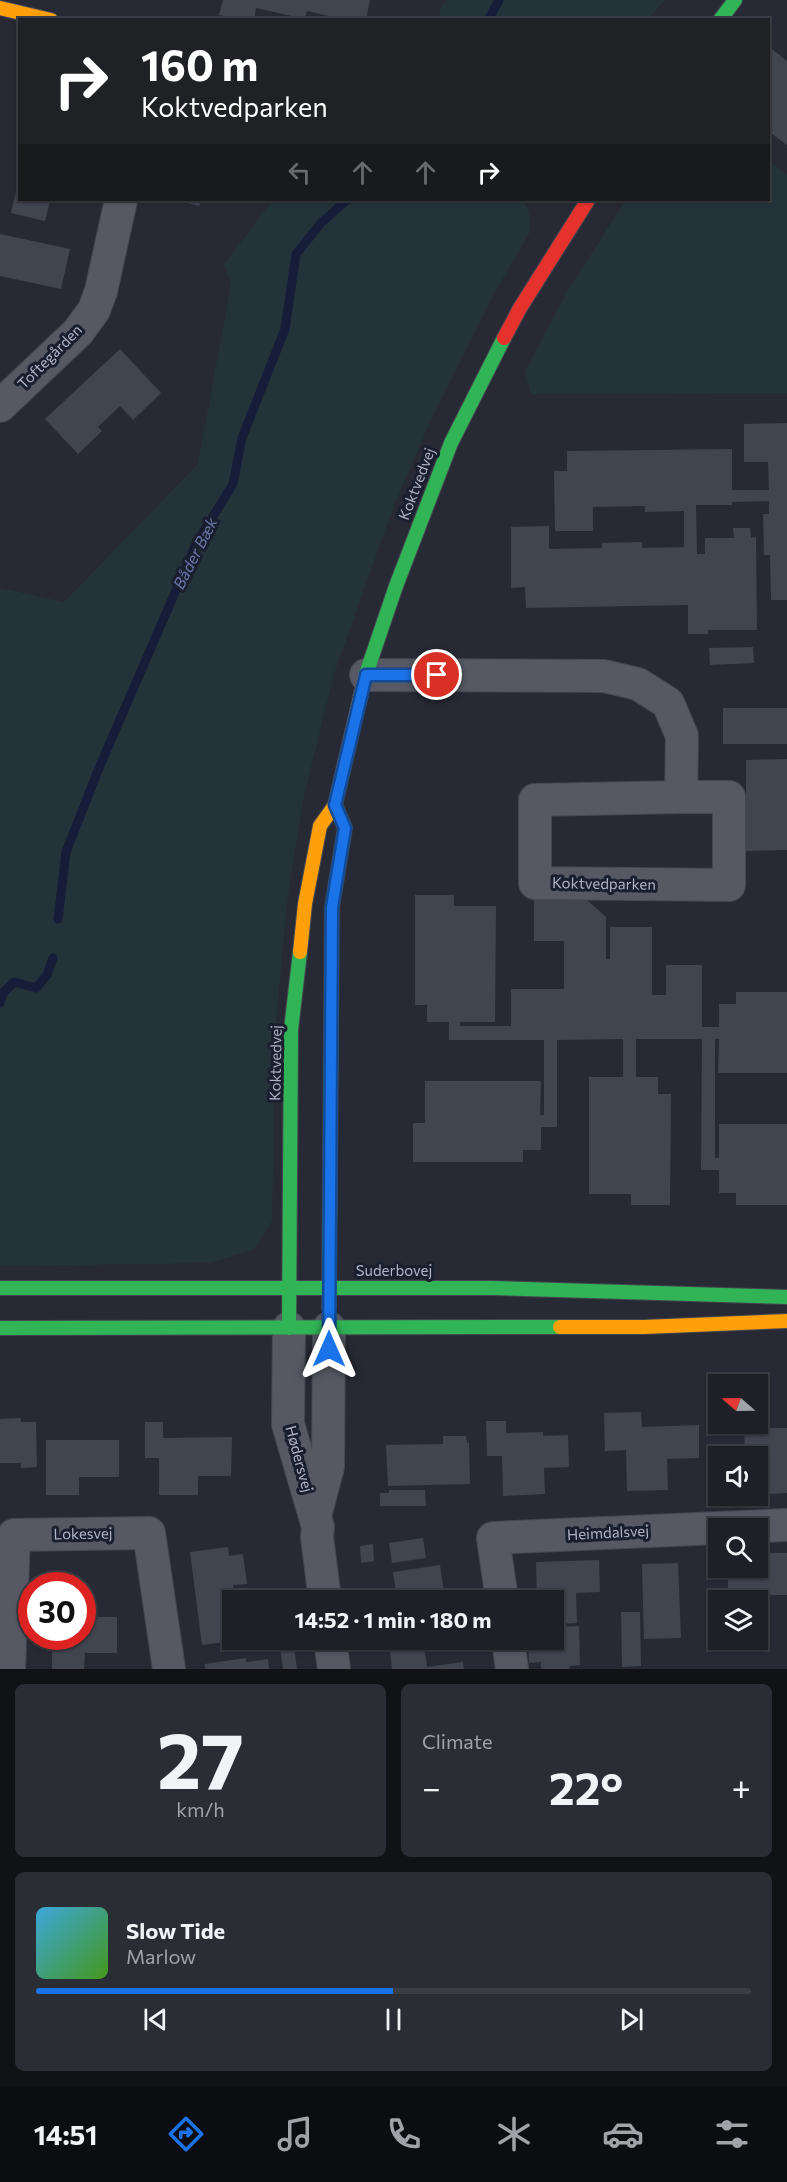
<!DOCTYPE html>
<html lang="en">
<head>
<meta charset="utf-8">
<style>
	body { margin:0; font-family:Commissioner,sans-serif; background:#2a2d33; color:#f1f3f6; height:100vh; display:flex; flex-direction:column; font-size:22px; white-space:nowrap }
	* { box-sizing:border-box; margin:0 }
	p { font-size:20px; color:#a0a3a7 }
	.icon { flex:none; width:33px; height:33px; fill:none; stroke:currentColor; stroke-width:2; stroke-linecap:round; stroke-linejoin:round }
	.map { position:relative; height:1669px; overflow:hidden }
	.panel { display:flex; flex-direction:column; gap:15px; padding:15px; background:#101215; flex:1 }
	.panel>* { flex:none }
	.top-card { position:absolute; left:18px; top:18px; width:752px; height:183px; border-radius:0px; box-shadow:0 2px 4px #0004,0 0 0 2px #3b3e44; background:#202124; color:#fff; overflow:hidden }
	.needle { width:39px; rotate:290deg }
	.controls { position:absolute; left:708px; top:1374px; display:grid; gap:12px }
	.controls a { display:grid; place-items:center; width:60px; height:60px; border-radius:0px; background:#1d2027; box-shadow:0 2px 4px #0004,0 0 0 2px #3b3e44; font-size:30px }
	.speed { position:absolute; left:18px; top:1572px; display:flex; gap:12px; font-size:30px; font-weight:700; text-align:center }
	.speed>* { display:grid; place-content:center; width:78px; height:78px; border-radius:50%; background:#1d2027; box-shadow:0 2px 4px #0004,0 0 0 2px #3b3e44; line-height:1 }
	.speed .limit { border:9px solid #d22; background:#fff; color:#111 }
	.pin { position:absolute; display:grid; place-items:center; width:51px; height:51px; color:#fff; margin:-26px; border:3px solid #fff; border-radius:50%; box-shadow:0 2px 6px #0007 }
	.me { position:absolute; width:66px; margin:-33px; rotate:0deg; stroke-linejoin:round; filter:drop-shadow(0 0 4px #0008) }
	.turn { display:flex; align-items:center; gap:21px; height:126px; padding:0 24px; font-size:27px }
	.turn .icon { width:78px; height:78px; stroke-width:2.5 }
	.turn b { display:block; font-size:42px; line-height:51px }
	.lanes { display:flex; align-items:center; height:57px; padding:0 24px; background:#0003; justify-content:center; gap:30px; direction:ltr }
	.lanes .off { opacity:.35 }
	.big { font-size:45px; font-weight:700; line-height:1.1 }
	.panel .tile { flex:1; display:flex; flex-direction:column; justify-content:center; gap:9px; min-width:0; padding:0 21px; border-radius:9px; background:#2a2d33 }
	.panel .dial { align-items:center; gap:0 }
	.dial b { font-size:78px; line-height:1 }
	.song { display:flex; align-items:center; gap:18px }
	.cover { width:72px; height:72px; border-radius:9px; background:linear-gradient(135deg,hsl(200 70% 55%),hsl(100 70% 35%)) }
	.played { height:6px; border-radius:3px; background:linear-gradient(90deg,#1a73e8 50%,#3b3e44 50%) }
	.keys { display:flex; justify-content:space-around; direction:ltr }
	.heat { display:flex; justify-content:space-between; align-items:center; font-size:33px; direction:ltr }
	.panel .tiles { flex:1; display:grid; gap:15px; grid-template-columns:1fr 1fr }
	.tile:last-child { grid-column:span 2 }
	.trip { position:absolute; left:222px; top:1590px; width:342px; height:60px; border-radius:0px; background:#1d2027; box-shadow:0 2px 4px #0004,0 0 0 2px #3b3e44; font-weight:700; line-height:60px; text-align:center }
	.tabs { display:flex; height:96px; justify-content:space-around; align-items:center; background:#0c0d10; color:#a0a3a7 }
	.tabs .icon { width:42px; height:42px }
	.tabs .current { color:#1a73e8 }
	.tabs b { font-size:27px; color:#f1f3f6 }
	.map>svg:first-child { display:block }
	.green { fill:#24333a }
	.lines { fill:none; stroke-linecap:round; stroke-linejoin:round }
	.stream { stroke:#161d38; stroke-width:9 }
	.building { fill:#414550 }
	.street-casing { stroke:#444751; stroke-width:34 }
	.fast-casing { stroke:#444751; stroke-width:16 }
	.slow-casing { stroke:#444751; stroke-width:16 }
	.jam-casing { stroke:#444751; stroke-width:16 }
	.street { stroke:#565963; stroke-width:32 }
	.fast { stroke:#30b455; stroke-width:14 }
	.slow { stroke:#ff9f0a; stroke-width:14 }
	.jam { stroke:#e5322d; stroke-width:14 }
	.route-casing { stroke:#114b97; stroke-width:15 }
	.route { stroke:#1a73e8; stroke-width:10 }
	.labels { text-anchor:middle; stroke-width:6; stroke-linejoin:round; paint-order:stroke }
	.street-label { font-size:15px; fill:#afb4c7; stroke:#1a1f2f }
	.water-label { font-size:16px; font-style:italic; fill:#6777a7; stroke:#1a1f2f }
</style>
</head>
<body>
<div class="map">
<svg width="787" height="1669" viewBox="0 0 787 1669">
	<rect width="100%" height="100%" fill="#272a34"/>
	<!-- green -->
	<path class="green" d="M447 0H665L648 19H438L442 4Z
		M768 161 787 174V393L531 394 525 371 569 288 626 200H768Z
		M273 200H524L529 213 530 232 495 292 430 422 393 508 334 674 303 800 287 902 275 1032 272 1221 253 1250 209 1263 0 1266V588L64 602 198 464 231 285 224 264Z"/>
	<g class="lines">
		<!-- stream -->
		<path class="stream" d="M488 20 499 0
			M58 919 66 852 99 768 196 544 233 484 242 438 285 329 296 254 321 223 347 200
			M0 1003 4 992 14 982 36 988 47 975 53 958"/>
	</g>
	<!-- building -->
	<path class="building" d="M223 0H370L366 20H346L307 11 305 19 256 8 254 20H241L219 15Z
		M768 46 787 61V145L768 131Z
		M19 180 20 200H50L45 221 11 213Z
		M175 200H201L199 206Z
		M0 234 70 249 61 289 0 276Z
		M120 349 161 393 133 420 120 406 98 427 102 431 78 454 45 419Z
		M787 423V600H771L770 555H764L763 514H769V501L732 502V505H696L697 554H705V538H734L733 528H750L751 538 756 537 757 630H708V634H688V605L526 608 525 587 511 588V527L549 526V549L602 548V543L642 542V548L684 547V511L645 512V506L593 507V531H555L554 471H567V451L732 449V490H769L768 462H744V424Z
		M753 647 754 663 710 665 709 648Z
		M723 708H787V744H723Z
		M787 759V850L746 851V760Z
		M415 895H454V906H496L495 1022H460V1026H511V989H564V941H534V899L587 900 606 917V959H610V927H652V995H666V965H702V1027H719V1004H736V992H787V1073H718L719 1039H715V1158H719V1124H787V1205H736V1193H719V1170H701L702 1039H636V1077H658V1094H671L670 1205H631V1194H589V1077H623V1039L557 1040V1127H541V1150H523V1162H413V1123H425V1081H541L540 1115H544V1040H449V1022H427V1005H415Z
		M641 1412 642 1427 699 1425V1458L667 1459 668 1490 627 1491 626 1450 605 1451 604 1413Z
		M21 1418V1422H36L37 1467 21 1468V1463H0V1419Z
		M486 1421H506V1433L543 1432V1436L568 1435 569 1467 544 1468 545 1494 503 1496 502 1456H487Z
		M145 1422H163V1438L232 1437 231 1476H198V1495H159V1458H145Z
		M770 1425V1428H787V1493L768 1494 767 1454 745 1455 744 1426Z
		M443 1436H466L467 1443H469L470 1484 388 1486 386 1445 443 1444Z
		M46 1440H119V1477H79V1495H46Z
		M389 1490H425L426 1506H380V1493H389Z
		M423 1538 426 1558 392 1563 389 1543Z
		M373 1544 374 1561 361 1563 360 1546Z
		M228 1547 229 1556 243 1554 247 1584 233 1585 235 1600H232V1641L202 1645 190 1552Z
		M758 1553H787V1595H760V1600H733V1595H728V1568H758Z
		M599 1560 600 1592 576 1593 577 1623 554 1624V1600H537L536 1562Z
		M678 1563 681 1638 644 1639 642 1564Z
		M440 1565 445 1600H397L393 1572Z
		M621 1612H640L641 1666 622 1667Z
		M82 1617H117V1653H85L84 1669H52V1636H82Z
		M579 1626 580 1665 569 1666 570 1669H541V1662L529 1663 528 1647H548L547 1640H554V1627Z
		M254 1640H270L271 1641 255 1643Z
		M424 1645 427 1667 463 1662 464 1669H392L390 1651Z
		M294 1646 297 1669H283L280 1648Z
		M246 1658V1662L268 1659 269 1669H205V1664Z"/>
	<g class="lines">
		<!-- street casing -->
		<g class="street-casing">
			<path id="street" d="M0 406 78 332 94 310 101 291 121 200
				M366 675 604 676 638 684 668 703 682 736 681 797 535 800V883L729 885V797H681
				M289 1328 288 1424 318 1527 317 1537 325 1600
				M315 1516 328 1467 329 1328
				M502 1600 493 1538 787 1525
				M330 1640 334 1669
				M508 1640 512 1669
				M9 1669 14 1535 149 1533 169 1669"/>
		</g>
		<!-- fast casing -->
		<g class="fast-casing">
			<path id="fast" d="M720 20 735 0
				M365 677 396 586 451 443 504 338
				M0 1288H492L787 1297
				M329 1307 332 907 345 828 335 805
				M0 1328 560 1327
				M289 1328 291 1030 300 952"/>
		</g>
		<!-- slow casing -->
		<g class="slow-casing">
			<path id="slow" d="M0 8 51 20
				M300 952 305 904 320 826 335 805 365 677
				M560 1327H644L787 1321"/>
		</g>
		<!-- jam casing -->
		<g class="jam-casing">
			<path id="jam" d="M504 338 520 308 588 200"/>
		</g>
		<!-- street -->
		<use href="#street" class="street"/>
		<!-- fast -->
		<use href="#fast" class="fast"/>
		<!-- slow -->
		<use href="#slow" class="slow"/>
		<!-- jam -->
		<use href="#jam" class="jam"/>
	</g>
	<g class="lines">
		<!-- route casing -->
		<g class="route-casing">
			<path id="route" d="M329 1349 332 907 345 828 335 805 366 675H437"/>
		</g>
		<!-- route -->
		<use href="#route" class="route"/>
	</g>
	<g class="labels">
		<!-- street labels -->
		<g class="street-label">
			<text transform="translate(50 357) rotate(-45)" y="5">Toftegården</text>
			<text transform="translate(417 484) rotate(-69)" y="5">Koktvedvej</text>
			<text transform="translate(604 884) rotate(1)" y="5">Koktvedparken</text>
			<text transform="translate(276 1063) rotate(-89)" y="5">Koktvedvej</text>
			<text x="394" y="1276">Suderbovej</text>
			<text transform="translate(299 1459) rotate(75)" y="5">Hødersvej</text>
			<text transform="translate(608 1533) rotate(-3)" y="5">Heimdalsvej</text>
			<text transform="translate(83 1534) rotate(-1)" y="5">Lokesvej</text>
		</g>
		<!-- water labels -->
		<g class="water-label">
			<text transform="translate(195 553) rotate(-63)" y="6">Båder Bæk</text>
		</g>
	</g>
</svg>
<div class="controls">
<a><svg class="needle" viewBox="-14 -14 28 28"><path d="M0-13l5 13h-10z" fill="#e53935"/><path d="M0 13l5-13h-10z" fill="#a0a3a7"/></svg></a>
<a><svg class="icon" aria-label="sound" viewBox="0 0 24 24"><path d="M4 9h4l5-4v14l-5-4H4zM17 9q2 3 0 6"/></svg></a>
<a><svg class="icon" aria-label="search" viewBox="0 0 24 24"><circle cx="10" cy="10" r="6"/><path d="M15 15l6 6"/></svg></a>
<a><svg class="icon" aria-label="layers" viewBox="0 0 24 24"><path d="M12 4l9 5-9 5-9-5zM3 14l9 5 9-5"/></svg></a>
</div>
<div class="speed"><div class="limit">30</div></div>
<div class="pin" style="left:437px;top:675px;background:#d93025"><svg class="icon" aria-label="arrive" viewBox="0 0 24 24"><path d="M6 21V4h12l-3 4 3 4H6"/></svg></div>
<svg class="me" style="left:329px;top:1349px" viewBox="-20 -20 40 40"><path d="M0-17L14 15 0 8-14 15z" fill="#1a73e8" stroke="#fff" stroke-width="4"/></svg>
<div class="trip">14:52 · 1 min · 180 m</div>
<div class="top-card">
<div class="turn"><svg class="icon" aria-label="right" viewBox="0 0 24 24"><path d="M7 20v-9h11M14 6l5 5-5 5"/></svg><div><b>160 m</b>Koktvedparken</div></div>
<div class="lanes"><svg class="icon off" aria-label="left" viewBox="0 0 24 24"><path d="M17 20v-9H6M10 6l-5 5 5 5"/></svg><svg class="icon off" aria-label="ahead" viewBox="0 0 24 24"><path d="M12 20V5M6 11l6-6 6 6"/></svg><svg class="icon off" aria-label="ahead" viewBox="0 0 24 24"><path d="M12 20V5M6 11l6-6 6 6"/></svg><svg class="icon" aria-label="right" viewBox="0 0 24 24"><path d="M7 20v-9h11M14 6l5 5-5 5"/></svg></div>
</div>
</div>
<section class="panel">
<div class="tiles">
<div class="tile dial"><b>27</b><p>km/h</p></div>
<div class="tile"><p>Climate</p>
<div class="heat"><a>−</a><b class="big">22°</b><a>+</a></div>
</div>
<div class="tile">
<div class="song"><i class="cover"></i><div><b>Slow Tide</b><p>Marlow</p></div></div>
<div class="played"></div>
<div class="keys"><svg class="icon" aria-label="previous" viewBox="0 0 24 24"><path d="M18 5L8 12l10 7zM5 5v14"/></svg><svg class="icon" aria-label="pause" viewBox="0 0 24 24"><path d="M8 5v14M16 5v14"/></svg><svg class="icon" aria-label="next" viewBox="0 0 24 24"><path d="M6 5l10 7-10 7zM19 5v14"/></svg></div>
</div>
</div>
</section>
<nav class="tabs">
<b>14:51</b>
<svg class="icon current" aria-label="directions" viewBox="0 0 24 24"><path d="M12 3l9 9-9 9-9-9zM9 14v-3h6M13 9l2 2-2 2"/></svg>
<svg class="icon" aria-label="music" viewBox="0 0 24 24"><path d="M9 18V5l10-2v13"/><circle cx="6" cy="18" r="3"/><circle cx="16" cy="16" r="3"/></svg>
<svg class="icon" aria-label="phone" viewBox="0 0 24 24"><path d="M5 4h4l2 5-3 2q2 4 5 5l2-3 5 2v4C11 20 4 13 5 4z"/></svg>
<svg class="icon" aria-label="climate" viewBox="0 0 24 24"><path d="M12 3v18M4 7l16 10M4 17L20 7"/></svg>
<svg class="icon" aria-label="car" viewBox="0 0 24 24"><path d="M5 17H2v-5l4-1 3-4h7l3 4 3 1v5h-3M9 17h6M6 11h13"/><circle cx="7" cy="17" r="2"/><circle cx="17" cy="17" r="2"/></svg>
<svg class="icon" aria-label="filters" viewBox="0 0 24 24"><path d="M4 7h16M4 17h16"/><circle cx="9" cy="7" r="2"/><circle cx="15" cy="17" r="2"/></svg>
</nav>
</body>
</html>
